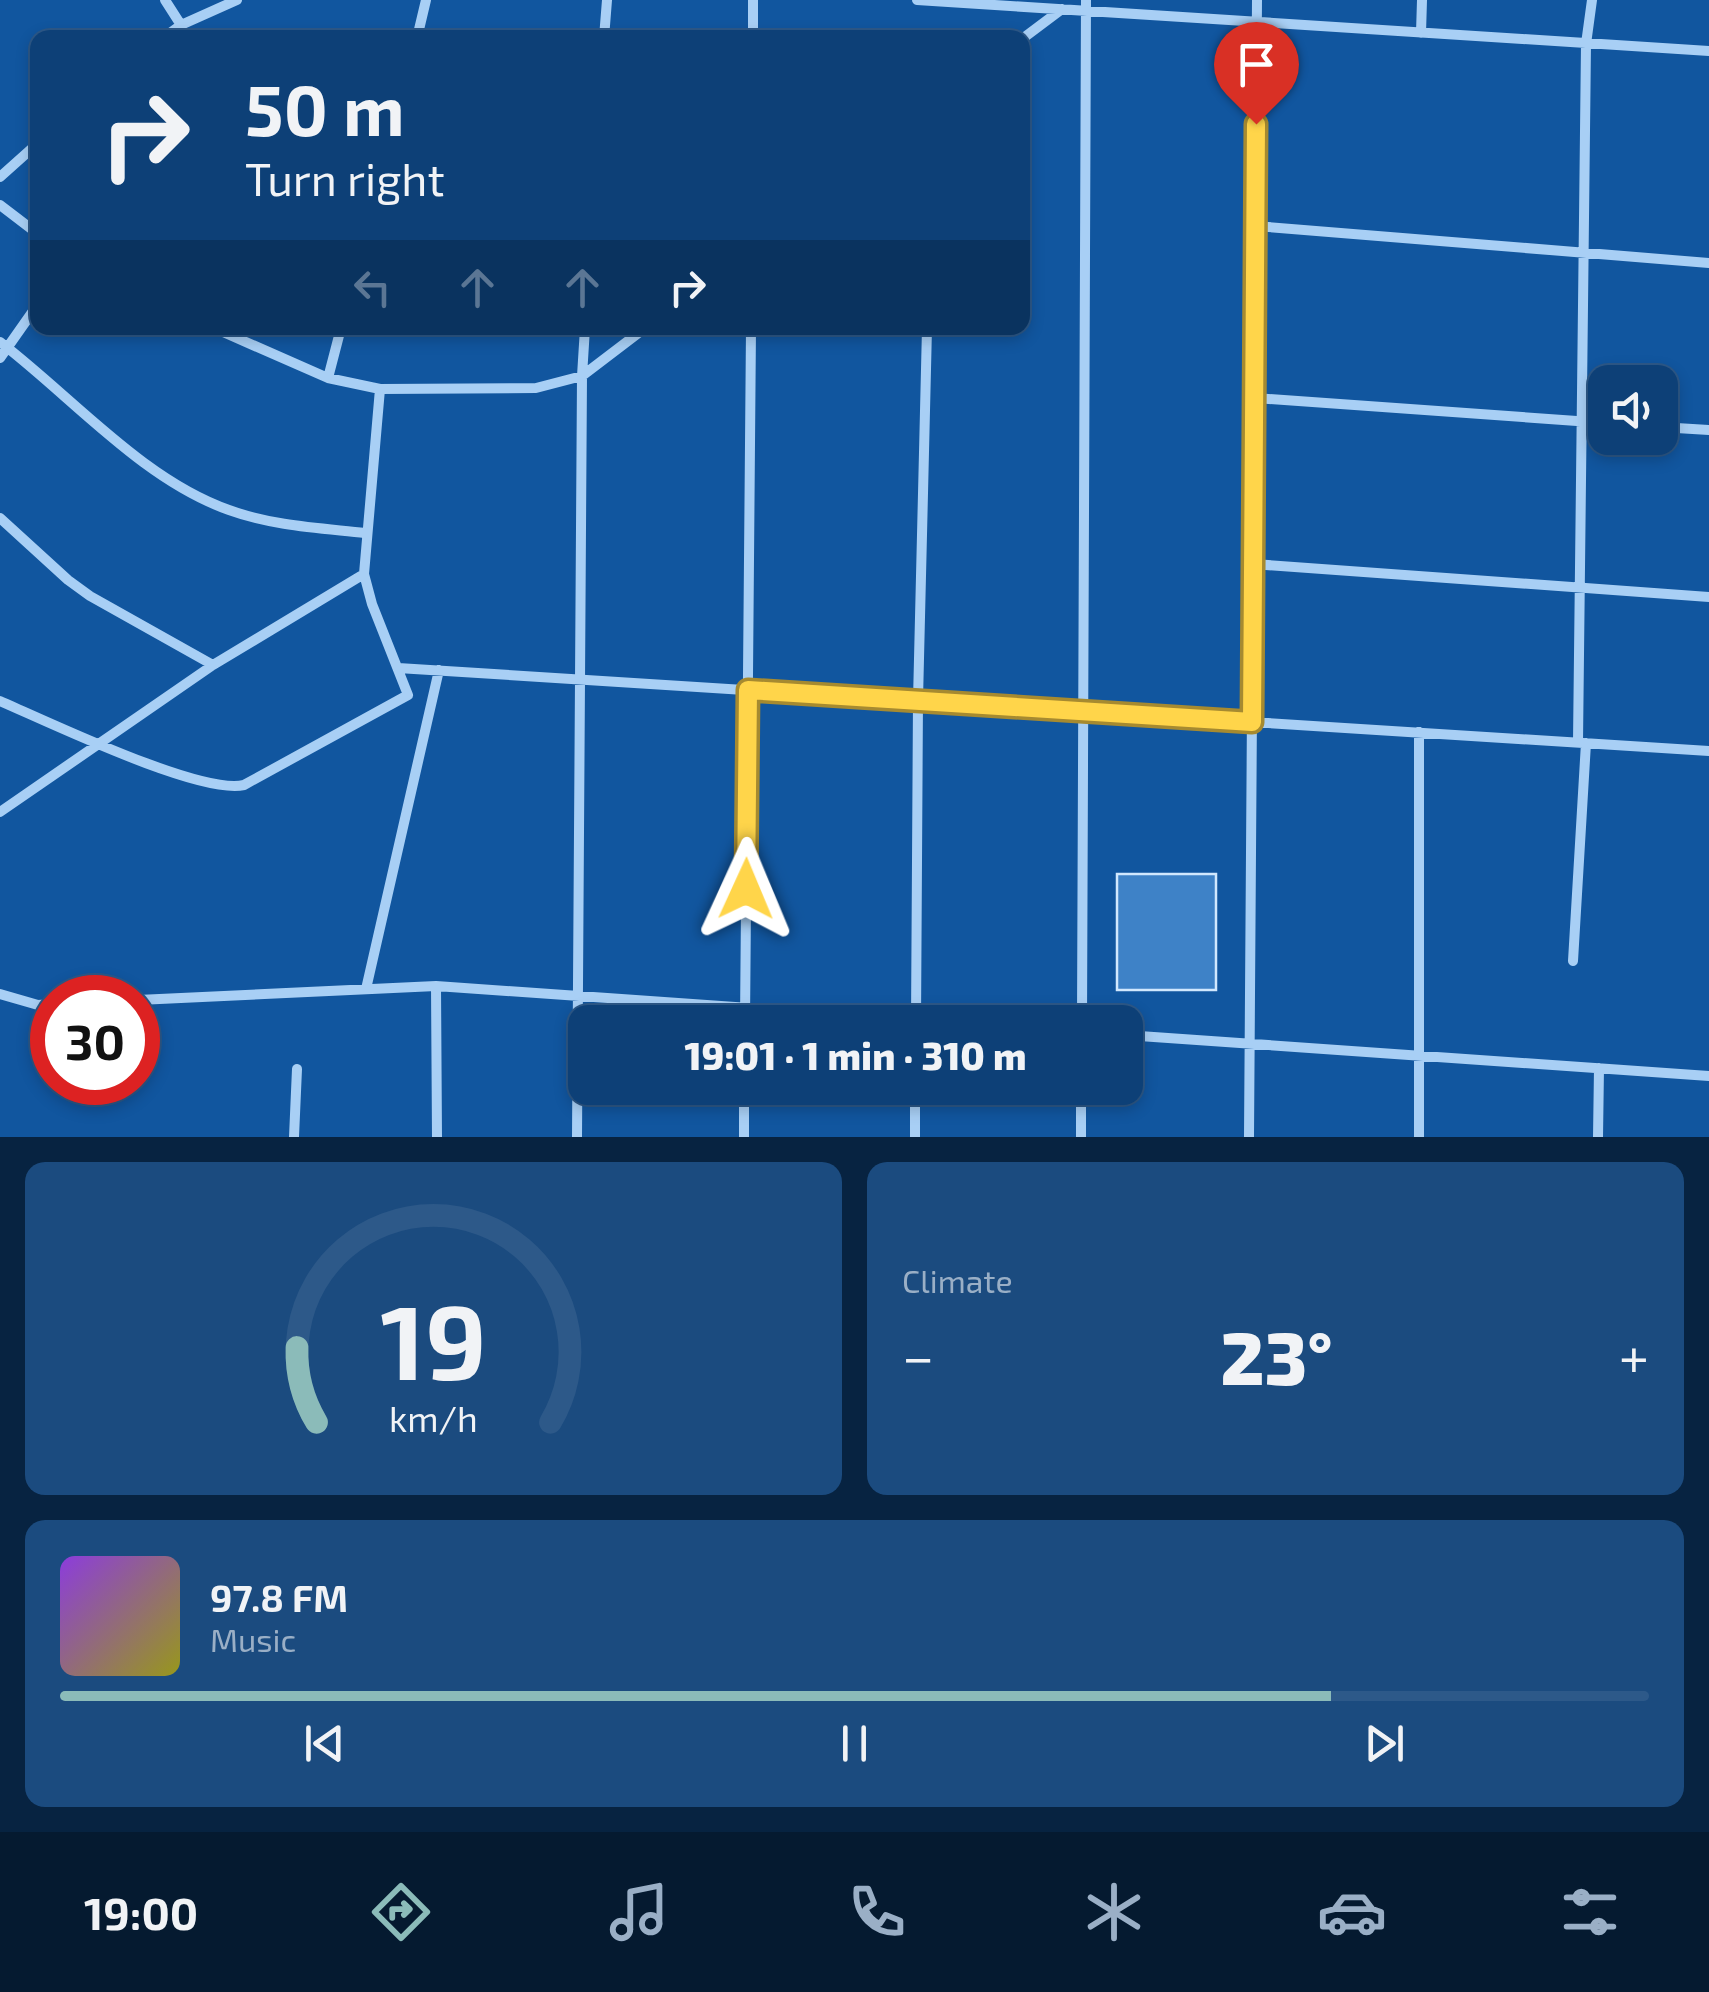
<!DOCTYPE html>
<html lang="en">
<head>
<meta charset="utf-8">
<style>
	body { margin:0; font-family:"Exo 2",sans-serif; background:#1b4b7f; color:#f1f3f6; height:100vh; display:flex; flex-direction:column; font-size:38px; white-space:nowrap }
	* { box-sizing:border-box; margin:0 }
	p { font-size:32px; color:#9aafc6 }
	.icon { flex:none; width:55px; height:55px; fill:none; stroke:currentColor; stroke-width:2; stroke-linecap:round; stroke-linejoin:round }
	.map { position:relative; height:1137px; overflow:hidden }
	.drawer { display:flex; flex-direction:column; gap:25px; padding:25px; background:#072341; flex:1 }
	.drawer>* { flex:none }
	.guide { position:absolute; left:30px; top:30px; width:1000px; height:305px; border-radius:20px; box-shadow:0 5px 15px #0003,0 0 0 2px #2d5989; background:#0d4077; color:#f1f3f6; overflow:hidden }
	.controls { position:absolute; left:1588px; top:365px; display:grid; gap:20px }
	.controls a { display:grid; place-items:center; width:90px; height:90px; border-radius:20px; background:#0d4077; box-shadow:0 5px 15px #0003,0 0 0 2px #2d5989; font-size:50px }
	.speed { position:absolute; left:30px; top:975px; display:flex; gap:20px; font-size:50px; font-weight:700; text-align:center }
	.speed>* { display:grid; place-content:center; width:130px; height:130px; border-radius:50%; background:#0d4077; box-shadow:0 5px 15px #0003,0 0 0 2px #2d5989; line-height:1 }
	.speed .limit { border:15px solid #d22; background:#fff; color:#111 }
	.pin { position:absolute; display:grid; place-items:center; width:85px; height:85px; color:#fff; margin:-102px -42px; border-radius:50% 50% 50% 0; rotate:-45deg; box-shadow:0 0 10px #0007 }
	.pin .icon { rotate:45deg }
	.me { position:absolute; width:110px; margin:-55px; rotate:1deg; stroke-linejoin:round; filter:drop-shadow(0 0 8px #0008) }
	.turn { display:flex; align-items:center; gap:35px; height:210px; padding:0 50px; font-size:45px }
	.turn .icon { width:130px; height:130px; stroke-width:2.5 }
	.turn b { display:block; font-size:70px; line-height:85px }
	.lanes { display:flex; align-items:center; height:95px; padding:0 50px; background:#0003; justify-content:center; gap:50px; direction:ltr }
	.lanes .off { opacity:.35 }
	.big { font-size:75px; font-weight:800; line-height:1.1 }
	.drawer .widget { flex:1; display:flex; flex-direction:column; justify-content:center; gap:15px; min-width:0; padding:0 35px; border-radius:20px; background:#1b4b7f }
	.drawer .dial { align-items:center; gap:0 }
	.dial svg { height:260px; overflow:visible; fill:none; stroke:#2d5989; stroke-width:7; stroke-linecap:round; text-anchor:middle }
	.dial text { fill:#f1f3f6; stroke:none }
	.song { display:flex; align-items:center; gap:30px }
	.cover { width:120px; height:120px; border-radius:15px; background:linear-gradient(135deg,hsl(270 70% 55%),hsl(60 70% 35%)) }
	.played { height:10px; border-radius:5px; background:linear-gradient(90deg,#8bbbb9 80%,#2d5989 80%) }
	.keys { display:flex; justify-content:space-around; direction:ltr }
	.heat { display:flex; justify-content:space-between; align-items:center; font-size:55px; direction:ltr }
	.drawer .tiles { flex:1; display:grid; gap:25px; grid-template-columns:1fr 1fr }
	.widget:last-child { grid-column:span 2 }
	.trip { position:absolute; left:568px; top:1005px; width:575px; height:100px; border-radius:20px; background:#0d4077; box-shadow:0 5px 15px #0003,0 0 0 2px #2d5989; font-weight:800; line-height:100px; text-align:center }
	.menu { display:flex; height:160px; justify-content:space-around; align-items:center; background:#051a30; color:#9aafc6 }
	.menu .icon { width:70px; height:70px }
	.menu .on { color:#8bbbb9 }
	.menu b { font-size:45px; color:#f1f3f6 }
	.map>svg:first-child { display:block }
	.building { fill:#3e82c7; stroke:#d1e8fe; stroke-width:2.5 }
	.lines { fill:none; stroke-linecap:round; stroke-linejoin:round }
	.minor { stroke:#a8cff5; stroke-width:10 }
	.route-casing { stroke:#a68a30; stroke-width:25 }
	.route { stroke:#ffd54a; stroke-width:18 }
</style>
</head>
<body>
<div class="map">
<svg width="1709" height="1137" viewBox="0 0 1709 1137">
	<rect width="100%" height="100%" fill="#11569f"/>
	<!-- building -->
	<path class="building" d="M1117 874H1216V990H1117Z"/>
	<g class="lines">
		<!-- minor -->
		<path class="minor" d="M165 0 181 25
			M917 0 1709 51
			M1421 33 1422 0
			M163 38 181 25 237 0
			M417 38 426 0
			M604 38 607 0
			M753 38V0
			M1022 39 1062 9
			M0 177 38 143
			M0 205 38 234
			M1256 226 1709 263
			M214 328 328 378 380 389 536 388 582 376 645 328
			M0 342C72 397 143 480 229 510 273 526 320 528 365 533
			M0 358 38 304
			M328 378 341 328
			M1255 398 1605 423
			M1660 427 1709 430
			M0 518 68 580 90 596 213 665
			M1253 564 1709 597
			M398 668 1709 751
			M0 701C49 722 200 795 244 785L408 695 372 604 364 574 380 389
			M1578 742 1586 44 1592 0
			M0 812 213 665 364 574
			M1573 961 1586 743
			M436 986 437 1137
			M366 989 439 670
			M0 994 38 1005 52 1004
			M138 1000 436 986 949 1022
			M745 1022 751 328
			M916 1022 918 700 927 328
			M1082 1022 1086 0
			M1125 1035 1709 1076
			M294 1137 297 1069
			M577 1137 582 376 585 328
			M744 1137V1088
			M915 1137V1088
			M1081 1137V1088
			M1249 1137 1257 0
			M1419 1137V732
			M1598 1137 1599 1068"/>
	</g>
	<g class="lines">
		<!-- route casing -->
		<g class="route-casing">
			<path id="route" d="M746 889 748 690 1252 722 1256 124"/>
		</g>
		<!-- route -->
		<use href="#route" class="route"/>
	</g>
</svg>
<div class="controls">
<a><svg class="icon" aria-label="sound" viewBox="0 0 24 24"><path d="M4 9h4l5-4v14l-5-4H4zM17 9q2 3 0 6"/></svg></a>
</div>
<div class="speed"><div class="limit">30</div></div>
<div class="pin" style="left:1256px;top:124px;background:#d93025"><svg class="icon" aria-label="arrive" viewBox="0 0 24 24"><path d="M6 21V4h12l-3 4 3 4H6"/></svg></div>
<svg class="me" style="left:746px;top:889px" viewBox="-20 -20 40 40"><path d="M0-17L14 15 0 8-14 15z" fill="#ffd54a" stroke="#fff" stroke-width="4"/></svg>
<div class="trip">19:01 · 1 min · 310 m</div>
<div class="guide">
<div class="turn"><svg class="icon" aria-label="right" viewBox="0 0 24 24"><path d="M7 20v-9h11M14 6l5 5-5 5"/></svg><div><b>50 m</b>Turn right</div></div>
<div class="lanes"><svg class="icon off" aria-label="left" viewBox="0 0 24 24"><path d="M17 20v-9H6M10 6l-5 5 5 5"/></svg><svg class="icon off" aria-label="ahead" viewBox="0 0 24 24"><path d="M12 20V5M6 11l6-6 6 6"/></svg><svg class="icon off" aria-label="ahead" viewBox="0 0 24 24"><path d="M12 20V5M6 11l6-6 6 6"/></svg><svg class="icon" aria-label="right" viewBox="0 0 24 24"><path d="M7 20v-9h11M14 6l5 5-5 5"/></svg></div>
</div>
</div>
<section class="drawer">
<div class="tiles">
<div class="widget dial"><svg viewBox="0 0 100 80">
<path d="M14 69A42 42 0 1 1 86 69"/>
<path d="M14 69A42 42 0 0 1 8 46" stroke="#8bbbb9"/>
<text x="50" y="56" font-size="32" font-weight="700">19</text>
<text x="50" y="72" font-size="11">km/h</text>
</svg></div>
<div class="widget"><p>Climate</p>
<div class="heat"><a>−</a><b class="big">23°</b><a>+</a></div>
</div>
<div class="widget">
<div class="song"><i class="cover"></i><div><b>97.8 FM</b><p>Music</p></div></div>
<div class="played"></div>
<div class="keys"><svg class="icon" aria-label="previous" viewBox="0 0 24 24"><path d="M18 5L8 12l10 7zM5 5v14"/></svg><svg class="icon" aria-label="pause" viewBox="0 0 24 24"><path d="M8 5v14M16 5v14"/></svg><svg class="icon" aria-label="next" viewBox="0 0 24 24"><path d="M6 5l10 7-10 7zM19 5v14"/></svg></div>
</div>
</div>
</section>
<nav class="menu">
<b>19:00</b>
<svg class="icon on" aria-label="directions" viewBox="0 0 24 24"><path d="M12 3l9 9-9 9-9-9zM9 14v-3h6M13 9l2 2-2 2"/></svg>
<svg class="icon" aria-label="music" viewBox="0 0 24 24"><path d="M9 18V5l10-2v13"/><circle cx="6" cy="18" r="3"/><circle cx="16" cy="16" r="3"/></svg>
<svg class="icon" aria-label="phone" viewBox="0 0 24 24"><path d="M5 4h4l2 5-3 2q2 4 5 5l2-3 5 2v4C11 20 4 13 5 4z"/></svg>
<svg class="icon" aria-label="climate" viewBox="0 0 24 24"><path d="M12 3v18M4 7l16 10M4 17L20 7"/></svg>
<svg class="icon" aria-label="car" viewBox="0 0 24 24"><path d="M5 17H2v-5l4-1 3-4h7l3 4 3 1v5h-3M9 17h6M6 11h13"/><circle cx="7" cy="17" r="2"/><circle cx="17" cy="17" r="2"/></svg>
<svg class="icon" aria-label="filters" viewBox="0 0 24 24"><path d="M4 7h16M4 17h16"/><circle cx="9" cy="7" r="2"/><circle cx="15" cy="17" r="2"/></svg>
</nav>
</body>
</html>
